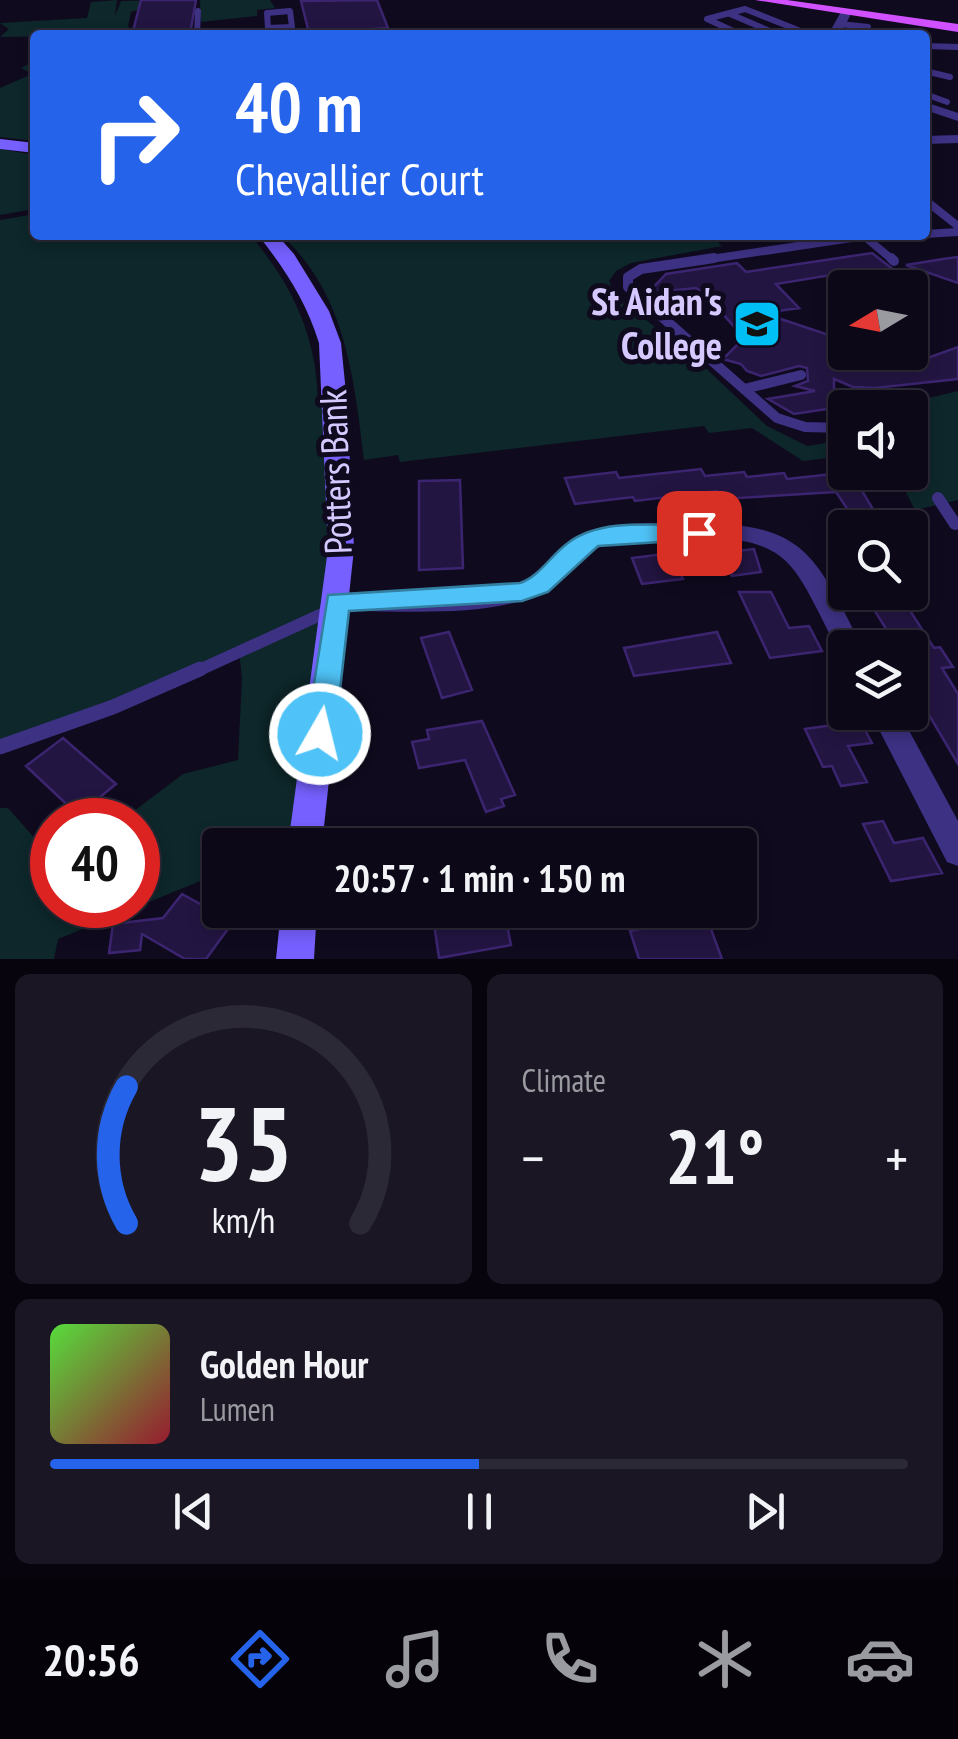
<!DOCTYPE html>
<html lang="en">
<head>
<meta charset="utf-8">
<style>
	body { margin:0; font-family:"PT Sans Narrow",sans-serif; background:#1a1624; color:#f1f3f6; height:100vh; display:flex; flex-direction:column; font-size:38px; white-space:nowrap }
	* { box-sizing:border-box; margin:0 }
	p { font-size:32px; color:#9a9aa1 }
	.icon { flex:none; width:55px; height:55px; fill:none; stroke:currentColor; stroke-width:2; stroke-linecap:round; stroke-linejoin:round }
	.map { position:relative; height:959px; overflow:hidden }
	.sheet { display:flex; flex-direction:column; gap:15px; padding:15px; background:#07040d; flex:1 }
	.sheet>* { flex:none }
	.guide { position:absolute; left:30px; top:30px; width:900px; height:210px; border-radius:10px; box-shadow:0 5px 15px #0003,0 0 0 2px #2c2936; background:#2563eb; color:#fff; overflow:hidden }
	.needle { width:65px; rotate:260deg }
	.fabs { position:absolute; left:828px; top:270px; display:grid; gap:20px }
	.fabs a { display:grid; place-items:center; width:100px; height:100px; border-radius:10px; background:#0c0817; box-shadow:0 5px 15px #0003,0 0 0 2px #2c2936; font-size:50px }
	.speed { position:absolute; left:30px; top:798px; display:flex; gap:20px; font-size:50px; font-weight:700; text-align:center }
	.speed>* { display:grid; place-content:center; width:130px; height:130px; border-radius:50%; background:#0c0817; box-shadow:0 5px 15px #0003,0 0 0 2px #2c2936; line-height:1 }
	.speed .limit { border:15px solid #d22; background:#fff; color:#111 }
	.pin { position:absolute; display:grid; place-items:center; width:85px; height:85px; color:#fff; margin:-42px; border-radius:20px; box-shadow:0 5px 15px #0006 }
	.me { position:absolute; width:110px; margin:-55px; rotate:8deg; stroke-linejoin:round; filter:drop-shadow(0 0 8px #0008) }
	.turn { display:flex; align-items:center; gap:35px; height:210px; padding:0 40px; font-size:45px }
	.turn .icon { width:130px; height:130px; stroke-width:2.5 }
	.turn b { display:block; font-size:70px; line-height:85px }
	.big { font-size:75px; font-weight:800; line-height:1.1 }
	.sheet .card { flex:1; display:flex; flex-direction:column; justify-content:center; gap:15px; min-width:0; padding:0 35px; border-radius:15px; background:#1a1624 }
	.sheet .dial { align-items:center; gap:0 }
	.dial svg { height:260px; overflow:visible; fill:none; stroke:#2c2936; stroke-width:7; stroke-linecap:round; text-anchor:middle }
	.dial text { fill:#f1f3f6; stroke:none }
	.song { display:flex; align-items:center; gap:30px }
	.cover { width:120px; height:120px; border-radius:15px; background:linear-gradient(135deg,hsl(110 70% 55%),hsl(350 70% 35%)) }
	.played { height:10px; border-radius:5px; background:linear-gradient(90deg,#2563eb 50%,#2c2936 50%) }
	.keys { display:flex; justify-content:space-around; direction:ltr }
	.heat { display:flex; justify-content:space-between; align-items:center; font-size:55px; direction:ltr }
	.sheet .tiles { flex:1; display:grid; gap:15px; grid-template-columns:1fr 1fr }
	.card:last-child { grid-column:span 2 }
	.trip { position:absolute; left:202px; top:828px; width:555px; height:100px; border-radius:10px; background:#0c0817; box-shadow:0 5px 15px #0003,0 0 0 2px #2c2936; font-weight:800; line-height:100px; text-align:center }
	.tabs { display:flex; height:160px; justify-content:space-around; align-items:center; background:#050309; color:#9a9aa1 }
	.tabs .icon { width:70px; height:70px }
	.tabs .on { color:#2563eb }
	.tabs b { font-size:45px; color:#f1f3f6 }
	.map>svg:first-child { display:block }
	.green { fill:#0d272a }
	.building { fill:#231542; stroke:#3c2570; stroke-width:2.5 }
	.lines { fill:none; stroke-linecap:round; stroke-linejoin:round }
	.lane-far4 { stroke:#3d3183; stroke-width:6 }
	.lane-far3 { stroke:#3d3183; stroke-width:8 }
	.lane-far2 { stroke:#3d3183; stroke-width:10 }
	.lane-far1 { stroke:#3d3183; stroke-width:12 }
	.lane { stroke:#3d3183; stroke-width:15 }
	.street { fill:#3d3183; fill-rule:evenodd }
	.secondary { fill:#7660ff; fill-rule:evenodd }
	.primary { fill:#d150ff; fill-rule:evenodd }
	.route { fill:#4fc3f7; stroke:#337fa1; stroke-width:2.5 }
	.labels { text-anchor:middle; stroke-width:10; stroke-linejoin:round; paint-order:stroke }
	.poi-label { font-size:38px; font-weight:bold; fill:#d5c9ff; stroke:#100a1f; text-anchor:end }
	.street-label { font-size:38px; fill:#d5c9ff; stroke:#100a1f }
</style>
</head>
<body>
<div class="map">
<svg width="958" height="959" viewBox="0 0 958 959">
	<rect width="100%" height="100%" fill="#100a1f"/>
	<!-- green -->
	<path class="green" d="M117 0 115 16 121 1 172 0 131 12 128 26 134 35 0 37 9 29 0 23 87 18 91 2Z
		M200 0H270L275 8 257 10V16L201 22Z
		M35 61V141L0 137V88L32 74 21 68Z
		M0 149 35 155V209L0 215Z
		M35 214V235H249L256 242C295 290 318 342 318 405L336 403 341 509 305 845H220V873L58 939 54 959H0V808H8L45 850 52 851V905H138V820H122L183 774 238 760 242 678 239 651 0 747V220Z
		M281 235H600L612 239 619 235H711L722 246 631 263 616 271 609 281 614 295 695 358 767 426 807 446 845 440V456L803 461 752 428 709 433 704 426 400 462 398 455 364 460C354 379 346 293 281 235Z
		M958 391V500L915 510 896 473 910 472V408H888Z"/>
	<!-- building -->
	<path class="building" d="M141 0H196L190 34 132 35Z
		M377 0 388 28 373 29 376 35 309 33 301 1Z
		M872 253 908 281 885 284 867 269 776 284 799 308 763 313 838 338 845 345V352H852L864 366 922 360 958 347V379L875 388 853 387 834 379V408L794 414 768 399 815 391 795 386 808 381 807 368 799 366 761 376 747 371 741 364 723 359 744 338 706 295 696 288 648 293 666 274 737 263 746 272Z
		M958 257V283L906 265 943 259Z
		M701 469 705 476 744 472 747 477 784 473 787 479 851 472 884 528H860L836 492 721 499 717 491 635 501 633 497 575 504 565 478 616 472 619 478Z
		M460 480 463 568 419 570V481Z
		M754 549 761 572 732 576 729 570 718 571 710 554Z
		M672 553 683 579 642 584 632 558Z
		M739 592H771L789 628 809 626 822 651 770 658Z
		M863 592H898L934 648 940 647 953 667 942 668 958 694V764L910 683V648H898Z
		M449 632 472 690 442 698 421 638Z
		M717 632 731 663 634 676 624 648Z
		M482 721 515 795 501 799 504 806 486 812 465 760 419 768 412 742 429 739 427 730Z
		M860 721 872 743 848 746 867 782 841 786 832 766 823 767 805 729Z
		M63 738 116 784 78 815 26 766Z
		M883 821 894 843 923 838 942 873 891 881 863 824Z
		M182 894 233 922 206 959H185L142 934 140 950 109 953 113 924 163 918Z
		M432 910H504L511 945 439 958Z
		M634 910H704L722 959H639L630 931 640 929Z"/>
	<g class="lines">
		<!-- lane-far4 -->
		<path class="lane-far4" d="M290 11 292 27 268 28 267 13Z
			M730 14 779 35
			M840 24 868 27
			M604 31 606 35
			M197 35 198 11
			M742 35 707 19 745 9 798 30 799 35
			M925 46 958 47
			M925 71 950 77
			M925 94 947 102"/>
		<!-- lane-far3 -->
		<path class="lane-far3" d="M925 140 958 139
			M925 200 958 226
			M908 235 958 232
			M864 236 894 261
			M697 261 872 235"/>
		<!-- lane-far2 -->
		<path class="lane-far2" d="M714 258 641 269 628 277V287L777 418 805 427 845 428
			M891 258 894 261
			M744 389 801 375"/>
		<!-- lane-far1 -->
		<path class="lane-far1" d="M938 498 955 524
			M195 672 333 609"/>
		<!-- lane -->
		<path class="lane" d="M0 747 113 707 200 669"/>
		<!-- street -->
		<path class="street" d="M842 10 852 12 840 35H828Z
			M925 102 958 113V121L925 110Z
			M687 523C805 522 813 551 863 648H845V657L841 655C791 565 798 533 678 539 656 540 623 537 602 546 569 561 562 589 521 601 463 617 397 610 337 611L328 609 324 602 328 595 337 593C392 591 469 600 521 583 543 575 555 553 574 540 606 520 651 524 687 523Z
			M870 712H899L958 821V866L947 862Z"/>
		<!-- secondary -->
		<path class="secondary" d="M0 139 35 143V153L0 149Z
			M258 235H277L294 254 329 311 341 343 347 403 354 549 322 845H288L328 549 319 343C306 301 285 269 258 235Z
			M281 910H317L314 959H276Z"/>
		<!-- primary -->
		<path class="primary" d="M755 0H787L958 24V32Z"/>
	</g>
	<!-- route -->
	<path class="route" d="M699 525 708 527 711 533 708 539 598 546 548 592 522 601 349 611 335 734 331 743 320 746 310 743 306 734 328 595 520 583C540 576 551 555 568 543 602 517 659 526 699 525Z"/>
	<!-- icons -->
	<defs>
		<g id="university-square" transform="scale(2.5)"><rect x="-9" y="-9" width="18" height="18" rx="4" fill="#00bff4" stroke="#100a1f"/><path d="M0-5L7-2L0 1L-7-2ZM-4 1L0 2.5L4 1V4Q0 6-4 4Z" fill="#111"/></g>
	</defs>
	<g fill-rule="evenodd">
		<use href="#university-square" x="757" y="324"/>
	</g>
	<g class="labels">
		<!-- poi labels -->
		<g class="poi-label">
			<text x="722" y="315">St Aidan's<tspan x="722" dy="44">College</tspan></text>
		</g>
		<!-- street labels -->
		<g class="street-label">
			<text transform="translate(336 472) rotate(-92)" y="13">Potters Bank</text>
		</g>
	</g>
</svg>
<div class="fabs">
<a><svg class="needle" viewBox="-14 -14 28 28"><path d="M0-13l5 13h-10z" fill="#e53935"/><path d="M0 13l5-13h-10z" fill="#9a9aa1"/></svg></a>
<a><svg class="icon" aria-label="sound" viewBox="0 0 24 24"><path d="M4 9h4l5-4v14l-5-4H4zM17 9q2 3 0 6"/></svg></a>
<a><svg class="icon" aria-label="search" viewBox="0 0 24 24"><circle cx="10" cy="10" r="6"/><path d="M15 15l6 6"/></svg></a>
<a><svg class="icon" aria-label="layers" viewBox="0 0 24 24"><path d="M12 4l9 5-9 5-9-5zM3 14l9 5 9-5"/></svg></a>
</div>
<div class="speed"><div class="limit">40</div></div>
<div class="pin" style="left:699px;top:533px;background:#d93025"><svg class="icon" aria-label="arrive" viewBox="0 0 24 24"><path d="M6 21V4h12l-3 4 3 4H6"/></svg></div>
<svg class="me" style="left:320px;top:734px" viewBox="-20 -20 40 40"><circle r="17" fill="#4fc3f7" stroke="#fff" stroke-width="3"/><path d="M0-11L8 9 0 5-8 9z" fill="#fff"/></svg>
<div class="trip">20:57 · 1 min · 150 m</div>
<div class="guide">
<div class="turn"><svg class="icon" aria-label="right" viewBox="0 0 24 24"><path d="M7 20v-9h11M14 6l5 5-5 5"/></svg><div><b>40 m</b>Chevallier Court</div></div>
</div>
</div>
<section class="sheet">
<div class="tiles">
<div class="card dial"><svg viewBox="0 0 100 80">
<path d="M14 69A42 42 0 1 1 86 69"/>
<path d="M14 69A42 42 0 0 1 14 27" stroke="#2563eb"/>
<text x="50" y="56" font-size="32" font-weight="700">35</text>
<text x="50" y="72" font-size="11">km/h</text>
</svg></div>
<div class="card"><p>Climate</p>
<div class="heat"><a>−</a><b class="big">21°</b><a>+</a></div>
</div>
<div class="card">
<div class="song"><i class="cover"></i><div><b>Golden Hour</b><p>Lumen</p></div></div>
<div class="played"></div>
<div class="keys"><svg class="icon" aria-label="previous" viewBox="0 0 24 24"><path d="M18 5L8 12l10 7zM5 5v14"/></svg><svg class="icon" aria-label="pause" viewBox="0 0 24 24"><path d="M8 5v14M16 5v14"/></svg><svg class="icon" aria-label="next" viewBox="0 0 24 24"><path d="M6 5l10 7-10 7zM19 5v14"/></svg></div>
</div>
</div>
</section>
<nav class="tabs">
<b>20:56</b>
<svg class="icon on" aria-label="directions" viewBox="0 0 24 24"><path d="M12 3l9 9-9 9-9-9zM9 14v-3h6M13 9l2 2-2 2"/></svg>
<svg class="icon" aria-label="music" viewBox="0 0 24 24"><path d="M9 18V5l10-2v13"/><circle cx="6" cy="18" r="3"/><circle cx="16" cy="16" r="3"/></svg>
<svg class="icon" aria-label="phone" viewBox="0 0 24 24"><path d="M5 4h4l2 5-3 2q2 4 5 5l2-3 5 2v4C11 20 4 13 5 4z"/></svg>
<svg class="icon" aria-label="climate" viewBox="0 0 24 24"><path d="M12 3v18M4 7l16 10M4 17L20 7"/></svg>
<svg class="icon" aria-label="car" viewBox="0 0 24 24"><path d="M5 17H2v-5l4-1 3-4h7l3 4 3 1v5h-3M9 17h6M6 11h13"/><circle cx="7" cy="17" r="2"/><circle cx="17" cy="17" r="2"/></svg>
</nav>
</body>
</html>
